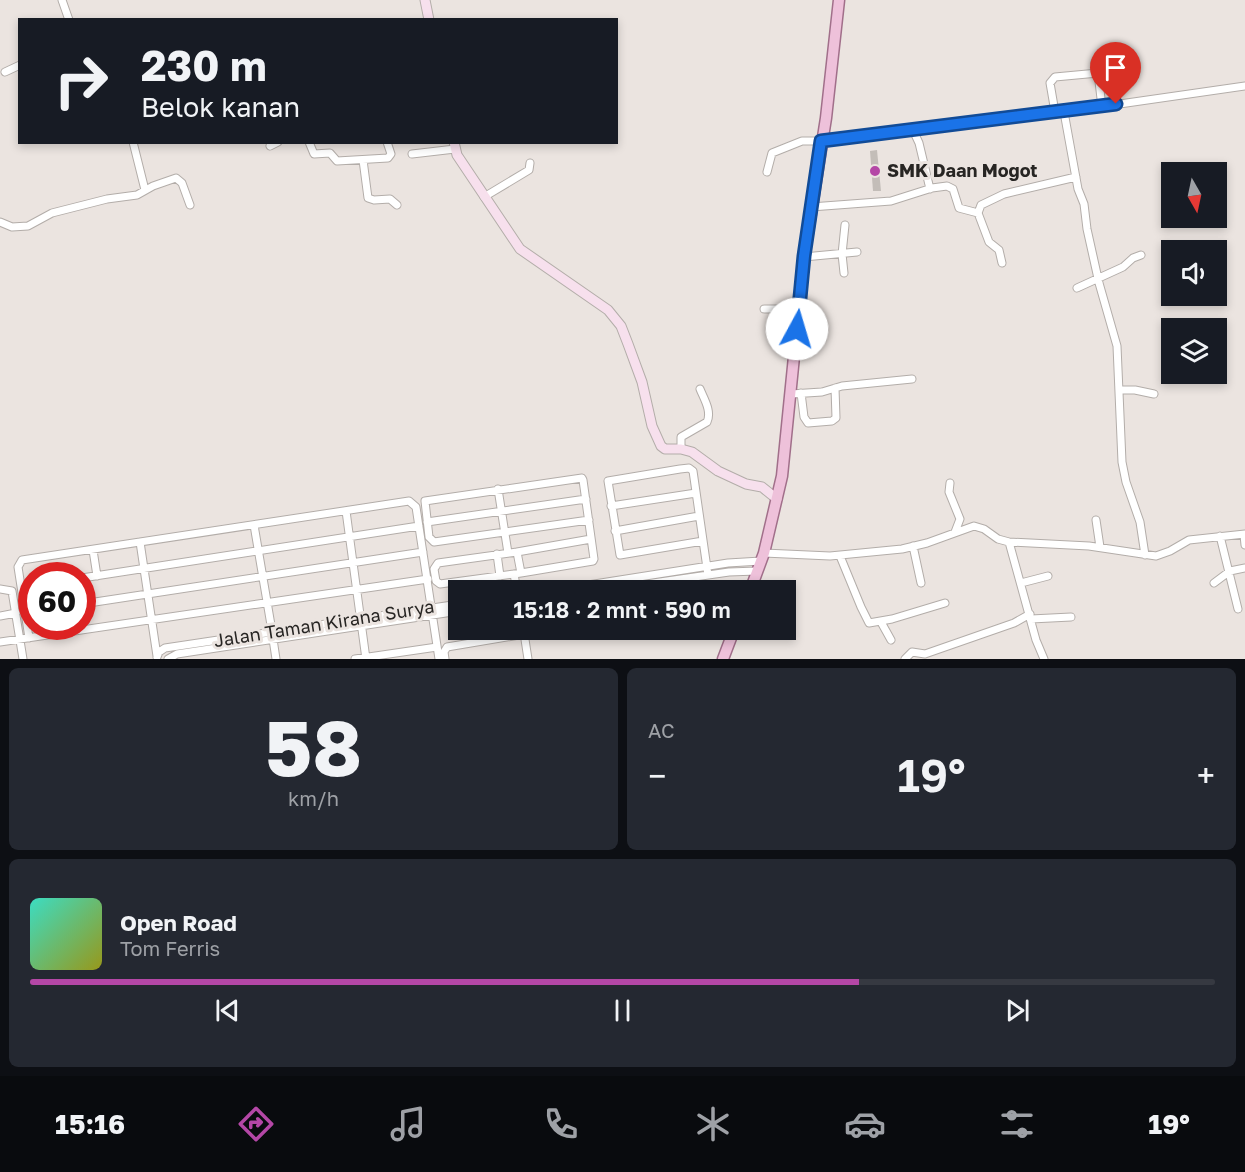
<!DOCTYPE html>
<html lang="id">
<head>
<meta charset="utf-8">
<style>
	body { margin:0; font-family:"Golos Text",sans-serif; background:#242831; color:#f1f3f6; height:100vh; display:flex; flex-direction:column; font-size:22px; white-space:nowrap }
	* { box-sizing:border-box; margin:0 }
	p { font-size:20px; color:#9ea1a6 }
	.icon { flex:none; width:33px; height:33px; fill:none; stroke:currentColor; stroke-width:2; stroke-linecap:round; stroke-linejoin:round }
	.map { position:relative; height:659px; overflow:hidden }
	.details { display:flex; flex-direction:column; gap:9px; padding:9px; background:#0d0f14; flex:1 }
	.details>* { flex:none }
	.top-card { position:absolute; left:18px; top:18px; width:600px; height:126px; border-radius:0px; box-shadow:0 3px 9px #0003; background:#171b24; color:#f1f3f6; overflow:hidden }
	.needle { width:39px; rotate:171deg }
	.buttons { position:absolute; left:1161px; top:162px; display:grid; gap:12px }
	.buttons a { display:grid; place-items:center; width:66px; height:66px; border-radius:0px; background:#171b24; box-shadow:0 3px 9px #0003; font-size:30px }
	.speed { position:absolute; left:18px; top:562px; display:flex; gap:12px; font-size:30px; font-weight:700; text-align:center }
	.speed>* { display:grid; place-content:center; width:78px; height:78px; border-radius:50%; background:#171b24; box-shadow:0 3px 9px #0003; line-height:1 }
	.speed .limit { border:9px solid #d22; background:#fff; color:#111 }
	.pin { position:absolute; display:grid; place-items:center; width:51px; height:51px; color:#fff; margin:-62px -26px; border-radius:50% 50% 50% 0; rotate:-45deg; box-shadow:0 0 6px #0007 }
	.pin .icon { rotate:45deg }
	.me { position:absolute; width:66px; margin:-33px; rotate:6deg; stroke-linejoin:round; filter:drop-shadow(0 0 4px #0008) }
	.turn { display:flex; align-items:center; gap:21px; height:126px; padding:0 24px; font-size:27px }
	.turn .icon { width:78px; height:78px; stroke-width:2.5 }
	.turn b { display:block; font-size:42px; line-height:51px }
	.big { font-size:45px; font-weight:600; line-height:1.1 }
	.details .tile { flex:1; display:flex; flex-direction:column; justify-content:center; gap:9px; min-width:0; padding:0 21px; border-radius:9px; background:#242831 }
	.details .dial { align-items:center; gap:0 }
	.dial b { font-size:78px; line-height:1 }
	.song { display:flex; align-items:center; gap:18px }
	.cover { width:72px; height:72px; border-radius:9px; background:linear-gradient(135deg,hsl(170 70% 55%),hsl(60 70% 35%)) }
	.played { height:6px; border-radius:3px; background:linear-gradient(90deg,#b447a6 70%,#363941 70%) }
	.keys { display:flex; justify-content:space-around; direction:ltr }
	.heat { display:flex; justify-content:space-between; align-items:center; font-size:33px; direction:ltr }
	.details .tiles { flex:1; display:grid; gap:9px; grid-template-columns:1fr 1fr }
	.tile:last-child { grid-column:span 2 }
	.trip { position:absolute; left:448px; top:580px; width:348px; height:60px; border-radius:0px; background:#171b24; box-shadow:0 3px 9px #0003; font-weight:600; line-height:60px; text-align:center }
	.tabs { display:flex; height:96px; justify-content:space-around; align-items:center; background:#090b0e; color:#9ea1a6 }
	.tabs .icon { width:42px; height:42px }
	.tabs .active { color:#b447a6 }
	.tabs b { font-size:27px; color:#f1f3f6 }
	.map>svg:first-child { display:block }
	.building { fill:#c3bdb8 }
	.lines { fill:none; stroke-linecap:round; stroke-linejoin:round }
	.street-casing { stroke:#b3ada9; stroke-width:9 }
	.secondary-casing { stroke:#b3ada9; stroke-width:11 }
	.primary-casing { stroke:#a16f8a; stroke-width:13 }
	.street { stroke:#fff; stroke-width:7 }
	.secondary { stroke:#f7e0ed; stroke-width:9 }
	.primary { stroke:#eec1da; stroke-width:10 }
	.route-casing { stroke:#114b97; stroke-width:15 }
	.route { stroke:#1a73e8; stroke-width:10 }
	.poi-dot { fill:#b447a6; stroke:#ebe4e0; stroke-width:2 }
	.labels { text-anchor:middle; stroke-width:6; stroke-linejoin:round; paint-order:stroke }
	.poi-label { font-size:18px; font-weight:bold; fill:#272523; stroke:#ebe4e0; text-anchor:start }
	.street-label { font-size:18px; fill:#272523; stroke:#ebe4e0 }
</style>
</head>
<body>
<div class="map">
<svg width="1245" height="659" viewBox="0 0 1245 659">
	<rect width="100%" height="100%" fill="#ebe4e0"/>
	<!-- building -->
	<path class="building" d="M877 150 881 191H873L870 151Z"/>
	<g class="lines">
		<!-- street casing -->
		<g class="street-casing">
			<path id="street" d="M62 0 69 20
				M1095 62 1098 73
				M5 72 20 65
				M1055 112 1050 83 1055 77 1098 73 1102 107
				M1064 112 1078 189 1084 204 1087 229 1099 283 1117 346 1122 462 1126 482 1140 522 1145 555
				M912 128 919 143 930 189
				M133 142 145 190
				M309 142 314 154 330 153 337 161 388 158 391 154 387 142
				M270 146 278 142
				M412 154 455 149
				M363 160 368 198 374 200 390 199 397 205
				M767 172 772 153 802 141H821L1015 115 1064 112 1245 86
				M484 197 529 170 530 163
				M811 207 891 201 932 188 947 186 953 189 959 208 978 213 981 205 1004 194 1076 177
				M978 213 989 242 999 250 1002 263
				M0 222 12 227 28 226 52 213 107 199 137 195 153 186 176 178 182 183 190 205
				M804 257 857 252
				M844 273 842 254 845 225
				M1077 288 1123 267 1133 258 1141 255
				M764 309H799
				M1120 390H1135L1154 394
				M801 393 804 417 808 423 832 421 836 418 835 388
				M791 394 822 392 842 386 912 379
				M681 449V437L707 422C712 411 704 399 700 389
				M950 483 949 492 960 519 955 532
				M498 489 508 553
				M611 506 696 493
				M346 511 366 659
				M1096 520 1100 547
				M427 522 586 499
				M254 525 272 631
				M615 531 699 516
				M1244 535 1245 545
				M1220 536 1238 609
				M703 541 620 555 608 481 680 469 689 468 693 471 708 575
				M140 542 157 656
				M1009 542 1036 640 1044 659
				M913 546 921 583
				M93 550 97 576
				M517 552 591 539
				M764 553 830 556 902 549 927 543 974 526 984 529 998 539 1009 542 1089 546 1156 556 1170 551 1189 540 1245 534
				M497 554 500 576
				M840 556 861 607 869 623 892 619 945 603
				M521 573 593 561 594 559 583 480 582 478 425 501 429 537 434 542 589 520
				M514 574 440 584 436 581 434 569 438 563 517 552 521 573 514 574 517 591
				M82 578 419 526
				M1021 583 1048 576
				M1214 583 1230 571 1245 568
				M0 589 12 591 23 659
				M550 591 728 563 761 561
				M598 591 729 572 757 571
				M82 604 423 552
				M0 616 16 613
				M1031 619 1071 617
				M881 622 891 640
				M524 633 528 659
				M29 638 18 567 22 560 409 501 416 507 439 659
				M273 639 276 659
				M0 642 428 579
				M157 657 159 652 165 648 459 604
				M168 659 177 654 459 611
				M355 659 437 647
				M445 659 444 652 447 647 549 630
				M905 659 912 652 925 654 1014 623 1030 614"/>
		</g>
		<!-- secondary casing -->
		<g class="secondary-casing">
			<path id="secondary" d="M425 0 429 20
				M454 142 457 155 520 249 608 310 621 326 628 344 642 382 652 426 661 446 665 449H681L692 452 718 471 746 484 762 487 777 499"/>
		</g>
		<!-- primary casing -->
		<g class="primary-casing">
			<path id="primary" d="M750 591 764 553 782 476 804 257 826 118 839 0
				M723 659 734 630"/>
		</g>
		<!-- street -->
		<use href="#street" class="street"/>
		<!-- secondary -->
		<use href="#secondary" class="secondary"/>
		<!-- primary -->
		<use href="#primary" class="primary"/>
	</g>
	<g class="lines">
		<!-- route casing -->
		<g class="route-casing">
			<path id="route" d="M797 329 804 256 821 141 1116 104"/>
		</g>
		<!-- route -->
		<use href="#route" class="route"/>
	</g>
	<!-- markers -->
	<circle class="poi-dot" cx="875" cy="171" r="6"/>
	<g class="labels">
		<!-- poi labels -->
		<g class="poi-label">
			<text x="887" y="177">SMK Daan Mogot</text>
		</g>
		<!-- street labels -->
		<g class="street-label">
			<text transform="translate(324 624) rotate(-9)" y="6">Jalan Taman Kirana Surya</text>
		</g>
	</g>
</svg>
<div class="buttons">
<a><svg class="needle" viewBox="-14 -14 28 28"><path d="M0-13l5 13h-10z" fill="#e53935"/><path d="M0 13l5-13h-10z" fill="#9ea1a6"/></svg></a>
<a><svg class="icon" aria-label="sound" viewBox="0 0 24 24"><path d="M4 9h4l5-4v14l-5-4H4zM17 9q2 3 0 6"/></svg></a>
<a><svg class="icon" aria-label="layers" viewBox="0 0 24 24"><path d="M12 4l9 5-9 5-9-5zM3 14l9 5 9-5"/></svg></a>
</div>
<div class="speed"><div class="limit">60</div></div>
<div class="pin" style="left:1116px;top:104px;background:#d93025"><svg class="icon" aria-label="arrive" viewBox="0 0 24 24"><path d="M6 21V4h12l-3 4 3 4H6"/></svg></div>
<svg class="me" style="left:797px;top:329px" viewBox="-20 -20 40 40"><circle r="19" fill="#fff"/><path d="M0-13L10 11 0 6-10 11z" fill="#1a73e8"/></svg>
<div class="trip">15:18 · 2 mnt · 590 m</div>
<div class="top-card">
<div class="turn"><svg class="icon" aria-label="right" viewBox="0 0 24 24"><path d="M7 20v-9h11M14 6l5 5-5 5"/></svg><div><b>230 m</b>Belok kanan</div></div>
</div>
</div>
<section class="details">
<div class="tiles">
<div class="tile dial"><b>58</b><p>km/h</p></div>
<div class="tile"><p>AC</p>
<div class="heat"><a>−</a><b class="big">19°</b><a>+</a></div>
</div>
<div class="tile">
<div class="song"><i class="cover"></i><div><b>Open Road</b><p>Tom Ferris</p></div></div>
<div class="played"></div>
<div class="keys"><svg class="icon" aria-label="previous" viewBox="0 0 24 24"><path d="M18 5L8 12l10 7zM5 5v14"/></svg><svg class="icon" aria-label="pause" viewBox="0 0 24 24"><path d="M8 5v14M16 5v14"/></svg><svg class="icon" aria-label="next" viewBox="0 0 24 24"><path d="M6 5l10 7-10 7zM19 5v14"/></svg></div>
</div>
</div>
</section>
<nav class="tabs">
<b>15:16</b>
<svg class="icon active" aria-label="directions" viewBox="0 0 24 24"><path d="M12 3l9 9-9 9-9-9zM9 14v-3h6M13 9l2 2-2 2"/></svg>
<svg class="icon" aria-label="music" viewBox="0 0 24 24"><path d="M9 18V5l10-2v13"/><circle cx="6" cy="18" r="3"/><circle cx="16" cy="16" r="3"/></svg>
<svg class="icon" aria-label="phone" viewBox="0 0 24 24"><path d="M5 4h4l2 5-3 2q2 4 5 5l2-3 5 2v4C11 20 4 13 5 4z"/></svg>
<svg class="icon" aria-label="climate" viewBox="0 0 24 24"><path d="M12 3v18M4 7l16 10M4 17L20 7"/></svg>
<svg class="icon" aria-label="car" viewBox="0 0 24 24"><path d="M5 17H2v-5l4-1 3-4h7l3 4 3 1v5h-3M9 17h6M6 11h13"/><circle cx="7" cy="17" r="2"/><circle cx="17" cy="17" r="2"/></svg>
<svg class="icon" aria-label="filters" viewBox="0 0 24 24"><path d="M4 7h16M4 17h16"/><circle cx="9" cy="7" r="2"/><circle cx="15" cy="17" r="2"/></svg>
<b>19°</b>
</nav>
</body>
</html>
